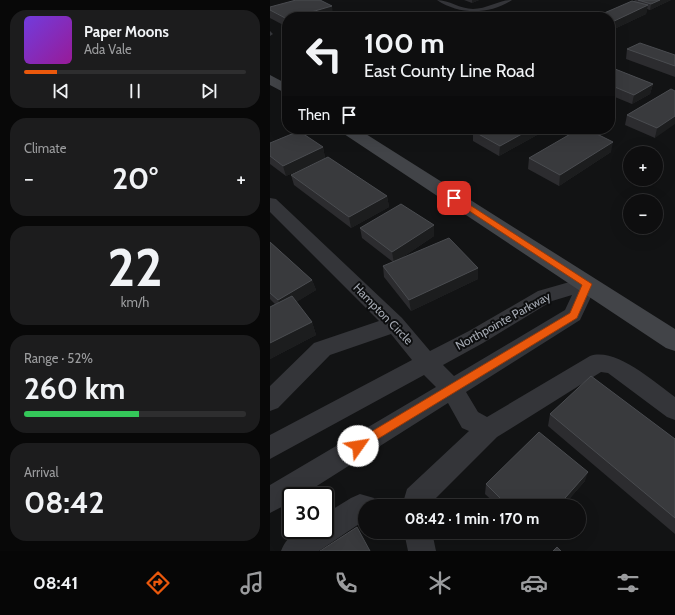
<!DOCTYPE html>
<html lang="en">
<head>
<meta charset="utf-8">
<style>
	body { margin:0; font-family:Cabin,sans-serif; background:#1c1c1d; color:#f1f3f6; height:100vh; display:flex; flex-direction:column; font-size:15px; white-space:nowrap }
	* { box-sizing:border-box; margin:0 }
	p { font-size:13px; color:#9b9c9e }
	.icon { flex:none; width:22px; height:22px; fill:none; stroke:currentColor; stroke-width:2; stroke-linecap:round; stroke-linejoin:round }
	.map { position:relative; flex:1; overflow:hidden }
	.panel { display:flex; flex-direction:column; gap:10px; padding:10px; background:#080808; width:270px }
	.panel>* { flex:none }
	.hud { position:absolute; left:12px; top:12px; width:333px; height:122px; border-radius:16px; box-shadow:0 4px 16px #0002,0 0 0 1px #2e2e2f; background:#0e0e0f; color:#f1f3f6; overflow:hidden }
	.fabs { position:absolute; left:353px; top:146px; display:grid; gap:8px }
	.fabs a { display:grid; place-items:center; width:40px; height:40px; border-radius:50%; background:#0e0e0f; box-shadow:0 4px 16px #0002,0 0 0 1px #2e2e2f; font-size:20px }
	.speed { position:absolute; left:12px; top:487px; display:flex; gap:8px; font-size:20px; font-weight:700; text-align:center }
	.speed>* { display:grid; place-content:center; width:52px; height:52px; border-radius:50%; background:#0e0e0f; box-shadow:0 4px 16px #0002,0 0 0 1px #2e2e2f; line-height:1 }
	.speed .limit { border:2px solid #111; border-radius:6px; background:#fff; color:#111 }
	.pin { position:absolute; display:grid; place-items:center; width:34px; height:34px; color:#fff; margin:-17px; border-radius:8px; box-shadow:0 2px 6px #0006 }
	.me { position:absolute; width:44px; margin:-22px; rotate:58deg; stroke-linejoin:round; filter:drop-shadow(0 0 3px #0008) }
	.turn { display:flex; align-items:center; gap:14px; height:84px; padding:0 16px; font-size:18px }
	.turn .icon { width:52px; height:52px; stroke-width:2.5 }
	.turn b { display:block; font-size:28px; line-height:34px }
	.then { display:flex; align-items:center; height:38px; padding:0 16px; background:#0003; gap:8px; font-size:15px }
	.big { font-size:30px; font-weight:700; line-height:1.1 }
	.panel .widget { flex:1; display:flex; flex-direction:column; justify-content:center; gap:6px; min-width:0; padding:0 14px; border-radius:16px; background:#1c1c1d }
	.panel .dial { align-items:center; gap:0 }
	.dial b { font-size:52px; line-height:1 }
	.song { display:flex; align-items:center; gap:12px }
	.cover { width:48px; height:48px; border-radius:6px; background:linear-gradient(135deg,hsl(260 70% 55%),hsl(300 70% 35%)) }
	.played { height:4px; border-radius:2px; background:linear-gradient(90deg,#ea580c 15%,#2e2e2f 15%) }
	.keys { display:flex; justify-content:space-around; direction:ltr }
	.heat { display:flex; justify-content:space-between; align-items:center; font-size:22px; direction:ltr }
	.charge { height:6px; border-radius:3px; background:linear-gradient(90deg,#34c759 52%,#2e2e2f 0) }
	.trip { position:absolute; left:88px; top:499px; width:228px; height:40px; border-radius:20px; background:#0e0e0f; box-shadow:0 4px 16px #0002,0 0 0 1px #2e2e2f; font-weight:700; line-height:40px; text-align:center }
	.tabs { display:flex; height:64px; justify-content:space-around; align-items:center; background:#060606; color:#9b9c9e }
	.tabs .icon { width:28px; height:28px }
	.tabs .selected { color:#ea580c }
	.tabs b { font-size:18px; color:#f1f3f6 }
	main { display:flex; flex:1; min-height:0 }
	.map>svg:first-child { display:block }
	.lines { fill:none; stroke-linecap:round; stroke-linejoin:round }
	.service { fill:#343539; fill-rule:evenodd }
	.minor { fill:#343539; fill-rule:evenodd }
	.secondary { fill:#424448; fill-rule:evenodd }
	.wall { fill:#2c2c2f }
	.shaded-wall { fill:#1c1d1e }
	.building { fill:#393a3d; stroke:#4a4c50 }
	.route { fill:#ea580c; stroke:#983908 }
	.labels { text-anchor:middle; stroke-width:4; stroke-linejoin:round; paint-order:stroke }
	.street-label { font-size:12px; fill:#a5aab3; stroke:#0d0e0f }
</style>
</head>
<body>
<main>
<section class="panel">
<div class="widget">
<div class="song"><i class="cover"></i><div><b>Paper Moons</b><p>Ada Vale</p></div></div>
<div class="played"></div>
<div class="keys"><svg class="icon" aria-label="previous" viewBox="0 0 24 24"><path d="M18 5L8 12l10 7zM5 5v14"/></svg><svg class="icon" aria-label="pause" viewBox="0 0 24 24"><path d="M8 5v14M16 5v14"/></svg><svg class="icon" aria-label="next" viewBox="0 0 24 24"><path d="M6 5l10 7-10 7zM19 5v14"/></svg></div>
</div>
<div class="widget"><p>Climate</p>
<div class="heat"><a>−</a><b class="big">20°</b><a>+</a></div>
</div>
<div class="widget dial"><b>22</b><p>km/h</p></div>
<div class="widget"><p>Range · 52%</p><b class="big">260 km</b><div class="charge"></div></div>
<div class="widget"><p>Arrival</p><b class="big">08:42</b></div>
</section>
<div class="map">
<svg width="405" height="551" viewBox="0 0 405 551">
	<rect width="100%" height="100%" fill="#121314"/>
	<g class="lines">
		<!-- service -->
		<path class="service" d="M167 0C179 0 190 9 203 9 217 9 229 0 242 0 220 15 189 15 167 0Z
			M0 31 3 34 0 36Z"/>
		<!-- minor -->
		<path class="minor" d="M0 198 6 199 132 318 160 351 199 331 268 291 317 277 324 279 327 284 310 320 196 392 208 412 217 417 320 356C346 347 384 382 405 397V420L397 417 338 373 331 372 227 437 158 506H132L137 489 199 431 192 428 178 403 31 496H21V502L0 513V485L166 387 154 375 0 459V435L142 360 121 334 60 355 8 408 0 411V386L44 343 109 321 0 212ZM302 295 295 310 184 376 173 365 213 343 282 301Z
			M90 494 104 498 108 506H95V520L49 551H11C20 529 34 530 55 530V514L81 498Z
			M134 532H162L166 551H138Z"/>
		<!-- secondary -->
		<path class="secondary" d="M0 75 17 84V94L0 85Z
			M69 129H88L405 329V351L396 348 71 132Z"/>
	</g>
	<!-- wall -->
	<path class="wall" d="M194 0H209L202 3Z
		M365 0H401L380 10 377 9 376 14 340 31V17L364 1Z
		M0 7 63 14 17 17V27L0 18Z
		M357 49 405 55V77L356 59Z
		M340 67 383 84 380 94 362 104 340 95Z
		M401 89 385 138 355 125 357 115Z
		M207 129H278L229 156 203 141V131Z
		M0 143 53 147 55 158 16 176 0 164Z
		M341 152 289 186 258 169 259 158Z
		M21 175 117 196 119 207 81 228 24 185Z
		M90 228 164 236 130 259 208 268V279L141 311 114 277 113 266 123 262 92 238Z
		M0 242 42 280 46 290 26 302 42 322 46 335 0 359V307L5 304 0 299Z
		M280 414 405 439V534L278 426Z
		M315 481 293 506H228L215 494 216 484Z
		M255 532H270L263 540Z"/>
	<!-- shaded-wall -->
	<path class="shaded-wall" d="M202 0H209L202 3Z
		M390 0H401L380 10 381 4Z
		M378 5 376 14 340 31V23Z
		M62 6 63 14 54 17H24Z
		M383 84 380 94 362 104 364 95Z
		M405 116V124L385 138 387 128Z
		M261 129H278L229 156 230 146Z
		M343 142 341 152 289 186 290 175Z
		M53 147 55 158 16 176 13 166Z
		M117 196 119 207 81 228 79 217Z
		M164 225V236L124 263 122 252Z
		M208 268V279L141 311 139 300Z
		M42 280 46 290 12 311 8 300Z
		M42 322 46 335 0 359V343Z
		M318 472 315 481 293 506H288Z
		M265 532H270L263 540Z"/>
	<!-- building -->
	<path class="building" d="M26 0H50L62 6 24 17H17V19L0 10V7Z
		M368 0H390L381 4Z
		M362 1 378 5 340 23V17H325Z
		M370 43 405 55V66L357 49Z
		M340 67 383 84 364 95 340 85Z
		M401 89 405 91V116L387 128 357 115Z
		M207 129H261L230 146 203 131Z
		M309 129H317L343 142 290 175 259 158Z
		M29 131 53 147 13 166 0 156V143Z
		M58 157 117 196 79 217 21 175Z
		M131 204 164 225 122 252 90 228Z
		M179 238 208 268 139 300 113 266Z
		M0 242 42 280 8 300 0 293Z
		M22 296 42 322 0 343V307Z
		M321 376 405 439V518L280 414Z
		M269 432 318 472 288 506H238L216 484Z
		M87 527 100 551H50Z
		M287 547 291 551H283Z"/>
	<!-- route -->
	<path class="route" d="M181 196H186L322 284 307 318 88 451 84 450 82 446 84 442 300 313 312 285 181 199Z"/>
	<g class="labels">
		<!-- street labels -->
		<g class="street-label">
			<text transform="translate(113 314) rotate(46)" y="4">Hampton Circle</text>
			<text transform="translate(233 321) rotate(-29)" y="4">Northpointe Parkway</text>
		</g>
	</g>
</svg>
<div class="fabs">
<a>+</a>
<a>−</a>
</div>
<div class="speed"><div class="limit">30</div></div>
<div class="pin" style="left:184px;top:198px;background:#d93025"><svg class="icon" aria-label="arrive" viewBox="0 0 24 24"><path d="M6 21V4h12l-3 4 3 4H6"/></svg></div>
<svg class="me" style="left:88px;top:446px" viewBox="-20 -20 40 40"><circle r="19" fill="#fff"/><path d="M0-13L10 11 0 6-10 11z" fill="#ea580c"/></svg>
<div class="trip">08:42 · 1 min · 170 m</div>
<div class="hud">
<div class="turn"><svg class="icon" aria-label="left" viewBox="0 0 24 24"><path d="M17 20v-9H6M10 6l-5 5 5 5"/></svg><div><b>100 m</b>East County Line Road</div></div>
<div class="then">Then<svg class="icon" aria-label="arrive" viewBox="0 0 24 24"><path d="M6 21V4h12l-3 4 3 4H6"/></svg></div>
</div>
</div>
</main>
<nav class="tabs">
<b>08:41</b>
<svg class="icon selected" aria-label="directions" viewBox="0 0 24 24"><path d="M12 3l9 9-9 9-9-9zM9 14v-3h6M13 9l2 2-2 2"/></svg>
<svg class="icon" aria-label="music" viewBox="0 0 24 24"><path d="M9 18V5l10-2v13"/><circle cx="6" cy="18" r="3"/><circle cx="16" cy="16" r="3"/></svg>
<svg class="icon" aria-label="phone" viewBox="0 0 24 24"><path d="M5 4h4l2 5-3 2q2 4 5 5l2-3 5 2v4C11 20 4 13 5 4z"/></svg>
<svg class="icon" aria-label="climate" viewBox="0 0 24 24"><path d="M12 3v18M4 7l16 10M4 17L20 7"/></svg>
<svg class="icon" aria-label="car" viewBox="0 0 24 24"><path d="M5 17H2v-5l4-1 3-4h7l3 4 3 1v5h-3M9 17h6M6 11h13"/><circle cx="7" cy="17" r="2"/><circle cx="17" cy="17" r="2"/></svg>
<svg class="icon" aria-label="filters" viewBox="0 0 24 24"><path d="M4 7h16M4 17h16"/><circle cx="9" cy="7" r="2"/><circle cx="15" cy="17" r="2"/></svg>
</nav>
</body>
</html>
